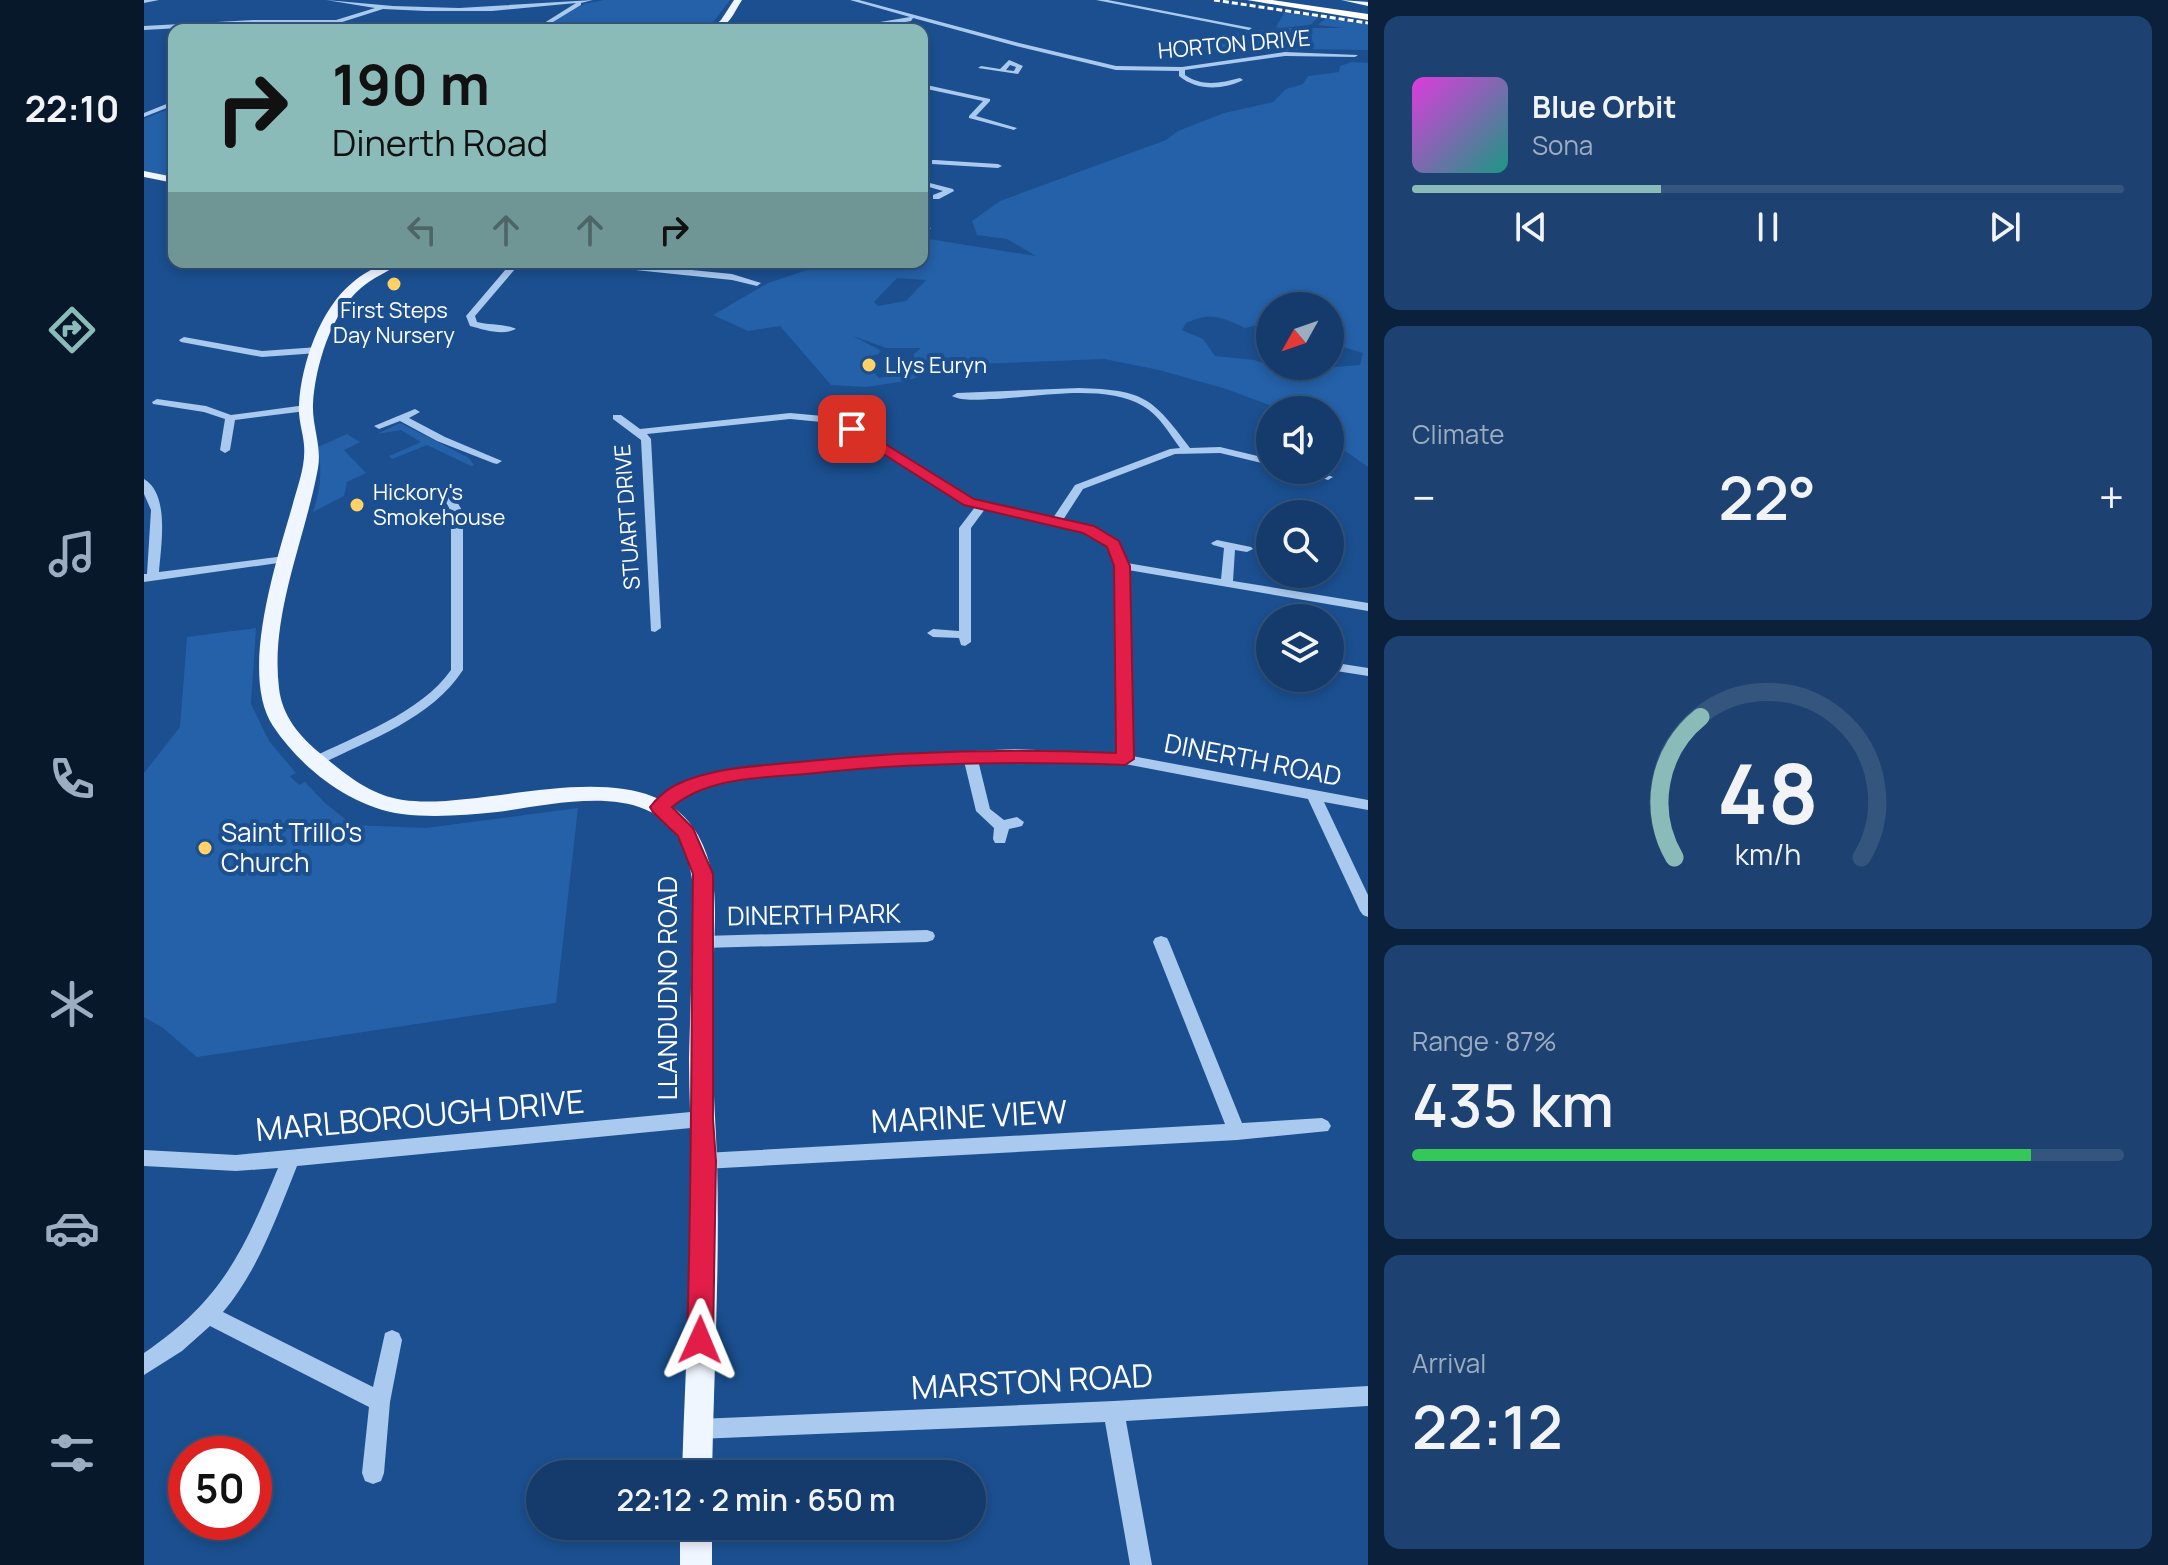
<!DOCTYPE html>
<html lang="en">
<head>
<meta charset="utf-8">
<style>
	body { margin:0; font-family:Manrope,sans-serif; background:#1d4271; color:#f1f3f6; height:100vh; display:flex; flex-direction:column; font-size:30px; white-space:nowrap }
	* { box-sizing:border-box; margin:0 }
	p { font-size:26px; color:#9dadc1 }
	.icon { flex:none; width:44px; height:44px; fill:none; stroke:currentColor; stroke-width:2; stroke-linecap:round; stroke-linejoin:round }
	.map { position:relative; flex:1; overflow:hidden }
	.panel { display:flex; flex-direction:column; gap:16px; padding:16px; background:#0b203b; width:800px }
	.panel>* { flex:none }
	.top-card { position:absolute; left:24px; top:24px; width:760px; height:244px; border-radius:16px; box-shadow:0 4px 12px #0003,0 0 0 2px #33557e; background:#8bbbb9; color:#111; overflow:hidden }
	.needle { width:52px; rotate:230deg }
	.controls { position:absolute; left:1112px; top:292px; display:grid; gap:16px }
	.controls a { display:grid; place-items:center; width:88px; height:88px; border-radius:50%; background:#143b6b; box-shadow:0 4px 12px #0003,0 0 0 2px #33557e; font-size:40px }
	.speed { position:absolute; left:24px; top:1436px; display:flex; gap:16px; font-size:40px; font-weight:700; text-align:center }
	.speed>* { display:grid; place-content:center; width:104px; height:104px; border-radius:50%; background:#143b6b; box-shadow:0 4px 12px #0003,0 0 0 2px #33557e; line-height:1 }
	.speed .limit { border:12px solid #d22; background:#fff; color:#111 }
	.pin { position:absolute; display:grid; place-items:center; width:68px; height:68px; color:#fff; margin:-34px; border-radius:16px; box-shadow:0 4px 12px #0006 }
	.me { position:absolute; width:88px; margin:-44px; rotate:1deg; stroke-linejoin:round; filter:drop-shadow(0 0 6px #0008) }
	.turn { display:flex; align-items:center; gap:28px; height:168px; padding:0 32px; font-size:36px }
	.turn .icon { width:104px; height:104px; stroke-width:2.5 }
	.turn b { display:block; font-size:56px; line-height:68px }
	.lanes { display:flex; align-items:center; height:76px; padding:0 32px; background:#0003; justify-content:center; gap:40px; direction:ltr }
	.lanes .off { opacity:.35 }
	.big { font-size:60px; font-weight:600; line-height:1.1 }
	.panel .tile { flex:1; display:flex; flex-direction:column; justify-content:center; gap:12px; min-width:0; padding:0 28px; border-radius:16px; background:#1d4271 }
	.panel .dial { align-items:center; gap:0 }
	.dial svg { height:208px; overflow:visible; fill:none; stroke:#33557e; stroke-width:7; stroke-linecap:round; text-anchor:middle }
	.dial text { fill:#f1f3f6; stroke:none }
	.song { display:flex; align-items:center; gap:24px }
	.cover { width:96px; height:96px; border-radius:12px; background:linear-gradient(135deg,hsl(300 70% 55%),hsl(170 70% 35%)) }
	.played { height:8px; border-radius:4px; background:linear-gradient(90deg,#8bbbb9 35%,#33557e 35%) }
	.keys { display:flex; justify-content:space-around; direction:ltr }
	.heat { display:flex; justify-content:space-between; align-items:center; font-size:44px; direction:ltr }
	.charge { height:12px; border-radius:6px; background:linear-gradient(90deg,#34c759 87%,#33557e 0) }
	.trip { position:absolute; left:382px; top:1460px; width:460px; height:80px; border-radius:40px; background:#143b6b; box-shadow:0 4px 12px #0003,0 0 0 2px #33557e; font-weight:600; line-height:80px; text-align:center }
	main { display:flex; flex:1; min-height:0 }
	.menu { display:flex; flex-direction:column; width:144px; justify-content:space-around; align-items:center; background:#08182b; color:#9dadc1 }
	.menu .icon { width:56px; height:56px }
	.menu .current { color:#8bbbb9 }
	.menu b { font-size:36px; color:#f1f3f6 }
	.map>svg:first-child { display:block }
	.green { fill:#2461a8; fill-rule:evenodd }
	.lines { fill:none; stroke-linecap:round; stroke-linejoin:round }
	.minor { fill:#a9c9ee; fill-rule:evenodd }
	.major { fill:#f0f6ff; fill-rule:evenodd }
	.highway { fill:#fff; fill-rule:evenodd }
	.rail { stroke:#fff; stroke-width:3; stroke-dasharray:6 3; stroke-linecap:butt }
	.route { fill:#e11d48; stroke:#92132f; stroke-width:2 }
	.poi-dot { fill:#ffd166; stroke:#1b4f8f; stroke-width:3 }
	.labels { text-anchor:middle; stroke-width:8; stroke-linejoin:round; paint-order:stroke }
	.far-street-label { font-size:22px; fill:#fff; stroke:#1b4f8f }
	.far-poi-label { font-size:22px; fill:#fff; stroke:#1b4f8f; text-anchor:start }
	.street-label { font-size:26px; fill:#fff; stroke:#1b4f8f }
	.poi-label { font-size:26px; fill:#fff; stroke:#1b4f8f; text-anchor:start }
	.near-street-label { font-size:32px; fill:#fff; stroke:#1b4f8f }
</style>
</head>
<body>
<main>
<nav class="menu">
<b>22:10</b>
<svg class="icon current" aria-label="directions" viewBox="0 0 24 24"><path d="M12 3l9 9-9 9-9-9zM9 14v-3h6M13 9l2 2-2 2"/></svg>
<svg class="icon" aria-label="music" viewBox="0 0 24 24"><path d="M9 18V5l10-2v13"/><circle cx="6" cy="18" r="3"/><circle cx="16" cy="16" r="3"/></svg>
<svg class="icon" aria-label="phone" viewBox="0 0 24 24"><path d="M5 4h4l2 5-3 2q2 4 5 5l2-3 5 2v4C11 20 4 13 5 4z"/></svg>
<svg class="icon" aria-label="climate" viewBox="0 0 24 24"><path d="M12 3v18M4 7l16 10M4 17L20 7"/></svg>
<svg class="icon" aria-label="car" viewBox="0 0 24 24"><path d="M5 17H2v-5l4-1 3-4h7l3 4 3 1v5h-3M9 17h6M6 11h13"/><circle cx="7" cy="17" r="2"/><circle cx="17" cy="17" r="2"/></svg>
<svg class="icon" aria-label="filters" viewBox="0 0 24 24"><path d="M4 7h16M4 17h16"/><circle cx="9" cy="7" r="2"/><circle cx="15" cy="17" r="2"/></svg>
</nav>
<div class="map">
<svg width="1224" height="1565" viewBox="0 0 1224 1565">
	<rect width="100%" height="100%" fill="#1b4f8f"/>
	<!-- green -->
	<path class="green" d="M460 0H586L570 21 558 30H396L440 4Z
		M1141 12 1175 17 1166 25 1138 28H1200L1174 25 1182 18 1224 24V50L1160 49 1139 52 1116 46 1041 49 1101 41 1162 38C1145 25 1077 39 1053 43L1099 32 1137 28 1132 27Z
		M1208 62 1224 63V467L1186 440V410H1139L1082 389 1015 370 960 359 810 365 762 381 722 387 687 385 636 326 604 331 569 315 624 283 663 270 671 262H778V238L892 256 863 239 833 235 828 221 856 201 1022 140 1034 131 1080 113 1129 102 1142 89 1159 84 1164 76 1195 72 1196 66ZM753 278 782 280 762 301 734 306 730 302ZM1126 306H1186V343L1219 353 1216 365 1143 371 1110 360 1071 356 1059 339 1038 330 1042 323C1067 312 1077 317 1101 328L1126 322ZM709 336 742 348H777L770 354V362L777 370 735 378 720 362 722 357 735 354 736 350Z
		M30 107V177L0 171V119Z
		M256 423 325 458 330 465 327 466 283 445 248 459 245 456 277 442 257 430 233 434Z
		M203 434 216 442 200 450 222 473 203 482 200 496 169 512C177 488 178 471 174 447Z
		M112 628 107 704 125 741 152 773 146 776 155 785 161 782 181 803 209 825 282 828 434 808 412 1003 53 1057 19 1028 0 1017V773L36 727 43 637Z"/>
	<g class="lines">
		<!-- minor -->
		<path class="minor" d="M0 0H15L0 3Z
			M182 0 249 6 315 8 449 0 437 3V5L396 30H389L432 3 348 11H282L239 9 192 24H109L0 30V26L109 20H192L231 8Z
			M706 0H715L875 43 972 66 1038 67 1141 52 1214 55 1211 57 1141 56 1041 70V75C1058 87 1077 83 1096 78L1099 80C1079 90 1053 91 1035 76V71L972 70 872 46 769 18 767 21 716 30 730 23 766 17Z
			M952 0H964L1108 28 1105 30Z
			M865 60 879 66 874 74 834 68 837 66 856 69ZM866 65 872 67 870 71 862 70Z
			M778 84 846 99V101L832 116 873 128 870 130 825 118V116L839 101 778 88Z
			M30 101V105L0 117V113Z
			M791 160 854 164 858 166 854 168 788 164V160Z
			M778 181 809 189 810 191 795 199H789V195L799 191 778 185Z
			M780 226 787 228 778 236Z
			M88 262H97L88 269 84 266Z
			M368 262H377L331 316 333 322C344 325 363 324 372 329 358 336 341 330 326 326L322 316Z
			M439 262H467L588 274 617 283 613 286 588 280 443 265Z
			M40 337 118 351 174 347 179 350 174 353 118 357 37 342 35 340Z
			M935 388C1000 390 1008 397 1046 448L1076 447 1126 459V465L1076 453 1031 454 939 489 919 520C947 526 973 533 983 563L1077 579 1080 548 1069 545 1067 543 1073 540 1107 547 1109 549 1103 552 1091 550 1089 581 1224 603V611L984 570 988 756 1224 800V810L1180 802 1224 895V917L1219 915 1216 911 1164 799 981 764 871 759 834 760 846 809 860 820 873 817 880 822 878 826 865 829 861 843H851L849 839 850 828 832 811 820 761 723 766 599 779 543 793 515 812 508 807 533 786 599 769 723 756 871 749 974 754 972 566 962 546 940 532 841 509 827 528V642L821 646 817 645 815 638 789 637 783 633 789 629 815 631V528L831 507 821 504 688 423 646 419 503 434 507 439 517 628 511 632 507 631 497 440 469 419V415H477L496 429 646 413 690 417 829 500 909 518 931 485 1026 449 1036 448C1025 433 1015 415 999 406 961 383 893 397 851 399 838 399 819 402 808 396L813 393Z
			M13 399 62 406 87 415 162 405 167 408 162 411 91 420 86 450 81 453 76 450 81 419 60 412 9 404 8 402Z
			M271 409 276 412 265 418 301 437 358 461 353 464 349 463 293 441 256 421 235 429 230 426Z
			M1152 470H1170L1189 477 1184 480Z
			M0 479C26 494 17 546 15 572L141 556 147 559 141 562 0 582V574H3L7 510 0 494Z
			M293 490 312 500 319 512V670C287 719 225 740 175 765H165L163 762 165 759C211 736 277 713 307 670V512L303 504 288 493Z
			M1186 662 1224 668V676L1186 670Z
			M783 930 789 932 791 936 789 940 783 942 559 948 553 946 551 942 553 938 559 936Z
			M1017 936 1023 938 1025 942 1098 1123 1178 1118 1184 1121 1187 1126 1184 1131 1093 1140 560 1169 554 1167 551 1161 554 1155 560 1153 1081 1124 1009 942 1011 938Z
			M557 1111 563 1114 566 1119 563 1124 557 1127 153 1166C133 1216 114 1271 79 1312L229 1387 241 1333 248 1330 255 1333 258 1340 246 1402 240 1473 237 1481 229 1484 221 1481 218 1473 225 1407 66 1326 38 1351 0 1375V1353C78 1300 99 1252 134 1168L92 1171 0 1166V1150L92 1155Z
			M1224 1386V1406L982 1421 1008 1565H986L961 1422 554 1439 547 1436 544 1429 547 1422 554 1419 970 1401Z"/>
		<!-- major -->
		<path class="major" d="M590 0H598C589 14 584 30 566 30L577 20Z
			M1197 0 1224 2V6Z
			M0 171 30 177V183L0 177Z
			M242 262H257C245 272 229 277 217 288 187 313 171 367 169 404 168 426 178 446 174 468 161 540 126 614 135 688 138 716 156 737 177 754 202 775 226 795 259 800 344 812 502 744 554 835 575 873 571 911 570 953 570 987 569 1022 569 1057 569 1092 572 1126 573 1161 576 1265 570 1370 568 1474H538C541 1370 548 1266 547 1162 547 1127 545 1092 545 1058 546 1023 547 988 548 953 549 916 555 879 537 843 506 779 409 805 353 812 322 815 290 818 258 814 206 807 157 768 129 726 95 674 132 563 148 507 153 487 162 466 160 445 159 432 154 419 155 405 157 365 176 309 208 283 218 274 230 268 242 262Z
			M536 1526H568V1565H536Z"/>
		<!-- highway -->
		<path class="highway" d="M1103 0H1128L1224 14V20Z"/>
		<!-- rail -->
		<path class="rail" d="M1070 0 1224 23"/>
	</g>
	<!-- route -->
	<path class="route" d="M703 426H712L830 499 950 526 975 541 986 566 990 759 981 765C873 761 770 762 662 774 617 778 564 777 528 807L549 828 569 874V1119L572 1161 569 1340 565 1349 556 1353 547 1349 543 1340C548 1184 547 1029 549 874L534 836 509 812 506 807C512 799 524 788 534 784 570 767 615 766 654 762 760 751 865 748 972 753L970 566 963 547 939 533 820 505 703 431Z"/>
	<!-- markers -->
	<g class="poi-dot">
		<circle cx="250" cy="284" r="8"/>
		<circle cx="725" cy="365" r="8"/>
		<circle cx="213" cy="505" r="8"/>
		<circle cx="61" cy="848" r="8"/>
	</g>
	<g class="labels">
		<!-- far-street labels -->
		<g class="far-street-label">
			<text transform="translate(1090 44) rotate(-5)" y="8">HORTON DRIVE</text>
			<text transform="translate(483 517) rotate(-94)" y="8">STUART DRIVE</text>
		</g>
		<!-- far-poi labels -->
		<g class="far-poi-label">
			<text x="250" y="318" text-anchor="middle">First Steps<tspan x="250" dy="25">Day Nursery</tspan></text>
			<text x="741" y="373">Llys Euryn</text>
			<text x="229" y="500">Hickory's<tspan x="229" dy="25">Smokehouse</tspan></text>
		</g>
		<!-- street labels -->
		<g class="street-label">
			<text transform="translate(1109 760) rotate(11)" y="9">DINERTH ROAD</text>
			<text transform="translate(670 915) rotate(-1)" y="9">DINERTH PARK</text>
			<text transform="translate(524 988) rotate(-90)" y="9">LLANDUDNO ROAD</text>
		</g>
		<!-- poi labels -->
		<g class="poi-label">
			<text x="77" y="842">Saint Trillo's<tspan x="77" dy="30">Church</tspan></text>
		</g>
		<!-- near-street labels -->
		<g class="near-street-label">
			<text transform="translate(276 1116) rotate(-5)" y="11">MARLBOROUGH DRIVE</text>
			<text transform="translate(825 1117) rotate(-3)" y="11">MARINE VIEW</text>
			<text transform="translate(888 1382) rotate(-3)" y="11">MARSTON ROAD</text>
		</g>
	</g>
</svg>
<div class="controls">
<a><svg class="needle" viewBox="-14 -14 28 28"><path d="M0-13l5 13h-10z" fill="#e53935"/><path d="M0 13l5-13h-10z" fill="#9dadc1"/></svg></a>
<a><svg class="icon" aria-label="sound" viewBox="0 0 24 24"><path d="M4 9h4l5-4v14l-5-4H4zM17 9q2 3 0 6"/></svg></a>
<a><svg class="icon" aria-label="search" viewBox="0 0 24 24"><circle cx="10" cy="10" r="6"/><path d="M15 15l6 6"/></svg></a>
<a><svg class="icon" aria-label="layers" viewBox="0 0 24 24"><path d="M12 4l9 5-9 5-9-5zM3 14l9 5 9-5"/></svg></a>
</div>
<div class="speed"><div class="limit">50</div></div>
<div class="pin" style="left:708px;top:429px;background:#d93025"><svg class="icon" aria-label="arrive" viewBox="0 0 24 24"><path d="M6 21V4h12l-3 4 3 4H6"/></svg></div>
<svg class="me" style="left:556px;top:1340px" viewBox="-20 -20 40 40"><path d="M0-17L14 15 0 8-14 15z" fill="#e11d48" stroke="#fff" stroke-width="4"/></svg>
<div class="trip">22:12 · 2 min · 650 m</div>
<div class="top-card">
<div class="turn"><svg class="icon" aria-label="right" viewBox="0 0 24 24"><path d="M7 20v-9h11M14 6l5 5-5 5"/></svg><div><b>190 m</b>Dinerth Road</div></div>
<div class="lanes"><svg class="icon off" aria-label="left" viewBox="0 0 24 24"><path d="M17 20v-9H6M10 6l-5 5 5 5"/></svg><svg class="icon off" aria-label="ahead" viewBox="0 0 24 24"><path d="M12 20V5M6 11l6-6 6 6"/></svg><svg class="icon off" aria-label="ahead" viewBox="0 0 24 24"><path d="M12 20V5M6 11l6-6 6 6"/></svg><svg class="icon" aria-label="right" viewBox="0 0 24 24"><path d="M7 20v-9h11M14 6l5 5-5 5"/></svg></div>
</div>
</div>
<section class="panel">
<div class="tile">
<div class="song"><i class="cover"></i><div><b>Blue Orbit</b><p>Sona</p></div></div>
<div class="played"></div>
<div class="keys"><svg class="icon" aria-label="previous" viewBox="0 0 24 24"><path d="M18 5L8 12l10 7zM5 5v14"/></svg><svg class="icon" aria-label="pause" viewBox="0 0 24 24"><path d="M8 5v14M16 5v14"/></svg><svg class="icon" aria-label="next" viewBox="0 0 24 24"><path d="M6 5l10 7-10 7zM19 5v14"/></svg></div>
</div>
<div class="tile"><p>Climate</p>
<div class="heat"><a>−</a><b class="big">22°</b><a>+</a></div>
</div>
<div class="tile dial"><svg viewBox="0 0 100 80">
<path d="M14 69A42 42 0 1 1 86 69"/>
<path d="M14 69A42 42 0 0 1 24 15" stroke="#8bbbb9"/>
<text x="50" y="56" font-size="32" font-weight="700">48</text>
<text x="50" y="72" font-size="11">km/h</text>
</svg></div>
<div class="tile"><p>Range · 87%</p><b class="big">435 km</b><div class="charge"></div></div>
<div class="tile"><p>Arrival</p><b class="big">22:12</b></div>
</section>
</main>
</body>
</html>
